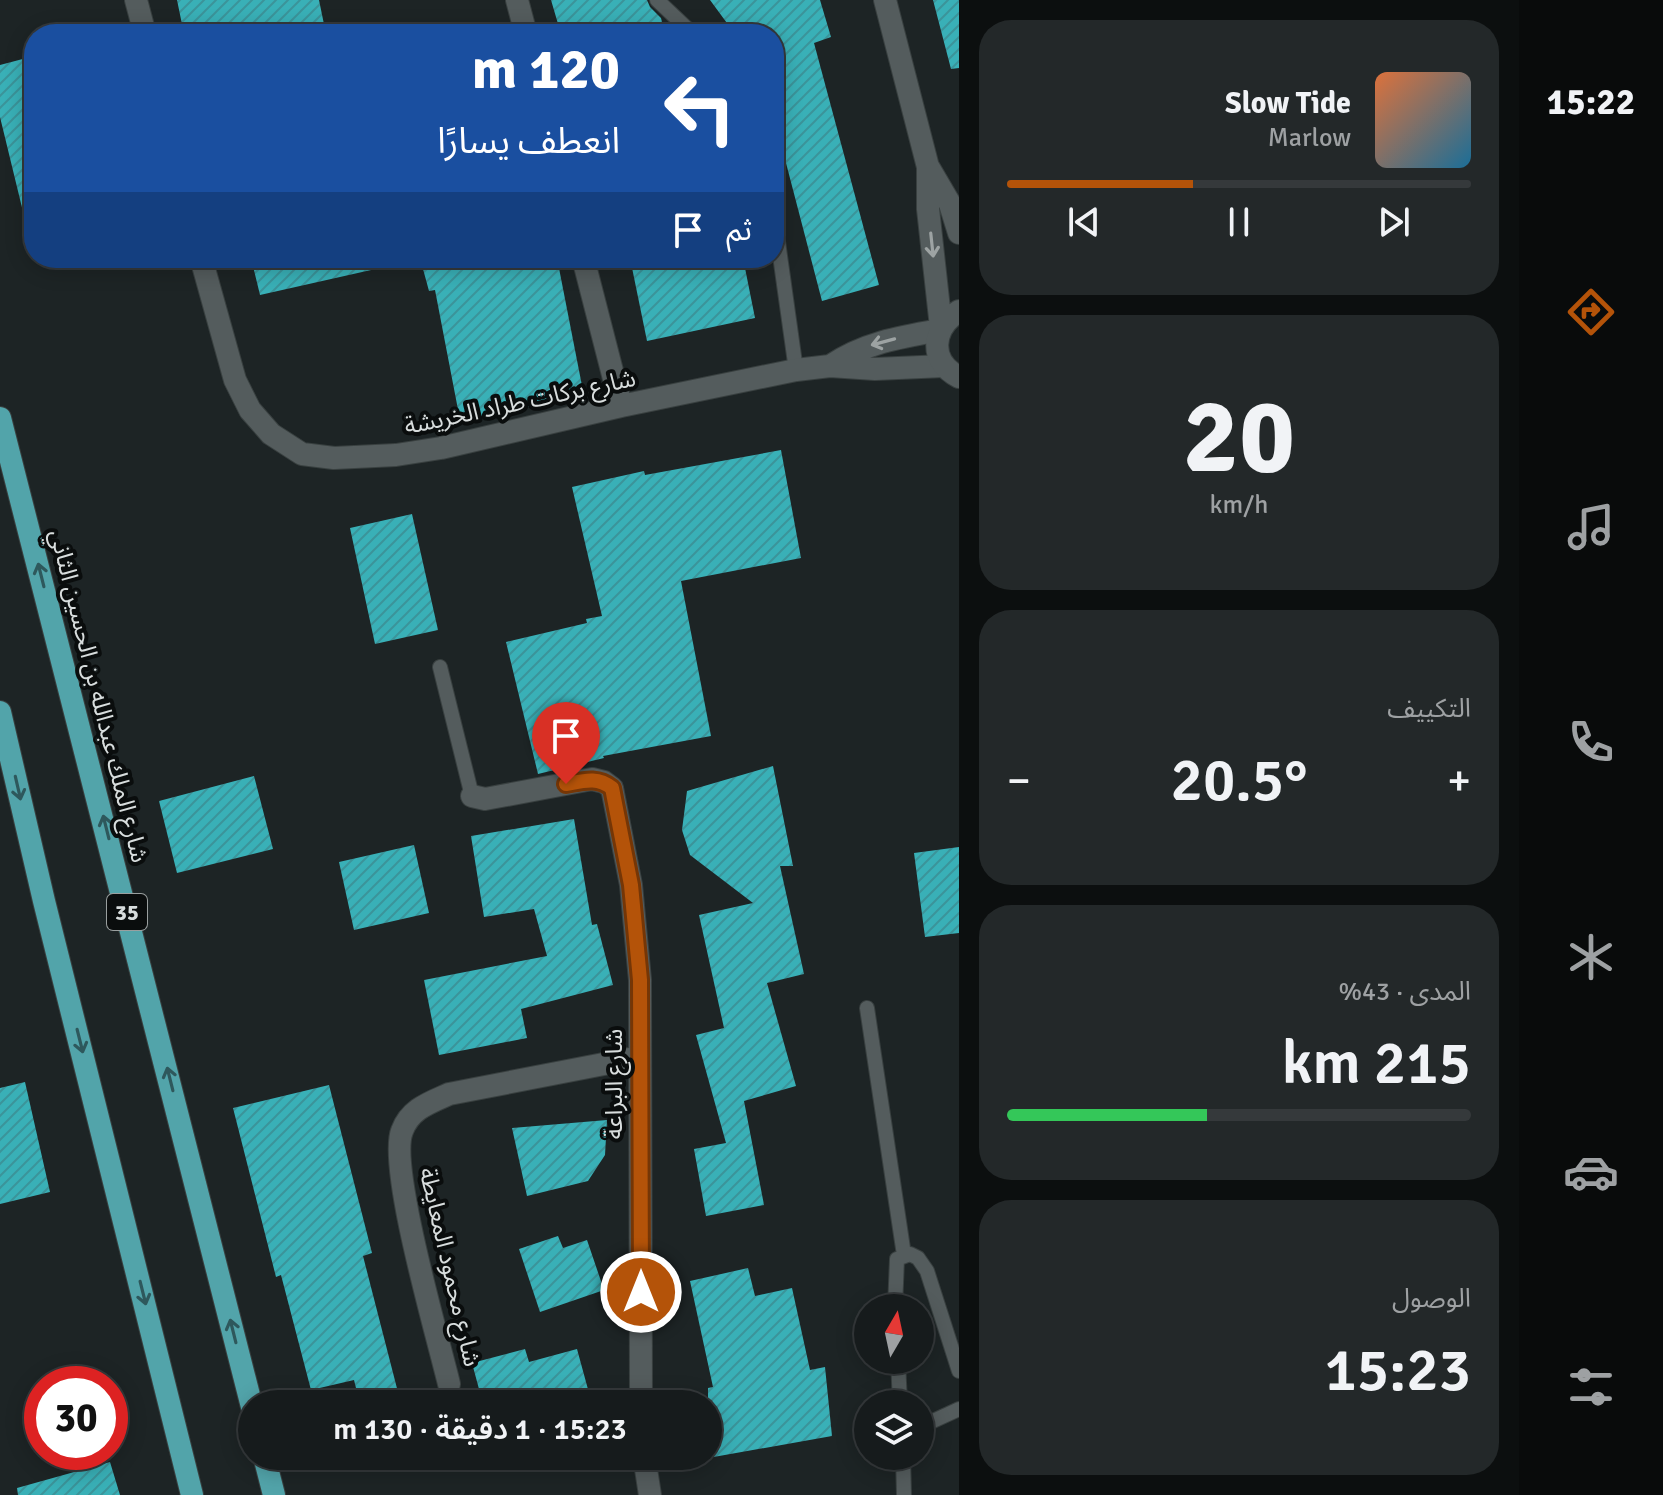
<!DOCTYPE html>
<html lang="ar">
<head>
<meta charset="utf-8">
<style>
	body { margin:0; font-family:Signika,"Noto Sans Arabic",sans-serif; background:#232829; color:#f1f3f6; direction:rtl; height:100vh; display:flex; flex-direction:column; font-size:30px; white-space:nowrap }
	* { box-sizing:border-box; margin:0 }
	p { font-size:26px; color:#9ea1a3 }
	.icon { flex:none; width:44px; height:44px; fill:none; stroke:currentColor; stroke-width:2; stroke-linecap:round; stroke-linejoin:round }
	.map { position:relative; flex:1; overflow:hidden; direction:ltr }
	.panel { display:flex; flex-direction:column; gap:20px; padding:20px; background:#0c0f0f; width:560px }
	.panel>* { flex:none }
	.top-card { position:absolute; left:24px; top:24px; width:760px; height:244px; border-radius:32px; box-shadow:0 4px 20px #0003,0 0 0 2px #35393b; direction:rtl; background:#1a4fa0; color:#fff; overflow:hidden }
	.needle { width:52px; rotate:9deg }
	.buttons { position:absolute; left:854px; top:1294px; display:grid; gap:16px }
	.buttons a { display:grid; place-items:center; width:80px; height:80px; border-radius:50%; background:#161b1c; box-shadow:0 4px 20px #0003,0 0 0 2px #35393b; font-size:40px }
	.speed { position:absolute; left:24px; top:1366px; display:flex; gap:16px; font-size:40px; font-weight:700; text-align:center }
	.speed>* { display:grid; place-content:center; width:104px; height:104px; border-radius:50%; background:#161b1c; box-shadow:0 4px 20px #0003,0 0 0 2px #35393b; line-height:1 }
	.speed .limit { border:12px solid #d22; background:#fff; color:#111 }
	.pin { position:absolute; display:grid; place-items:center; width:68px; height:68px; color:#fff; margin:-82px -34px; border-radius:50% 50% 50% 0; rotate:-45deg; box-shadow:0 0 8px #0007 }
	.pin .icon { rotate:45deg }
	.me { position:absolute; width:88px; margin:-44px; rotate:0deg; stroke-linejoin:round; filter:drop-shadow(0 0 6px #0008) }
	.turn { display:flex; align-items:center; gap:28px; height:168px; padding:0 32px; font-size:36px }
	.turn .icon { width:104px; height:104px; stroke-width:2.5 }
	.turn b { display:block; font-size:56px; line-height:68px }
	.then { display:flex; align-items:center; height:76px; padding:0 32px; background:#0003; gap:16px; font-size:30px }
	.big { font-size:60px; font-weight:600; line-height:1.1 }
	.panel .tile { flex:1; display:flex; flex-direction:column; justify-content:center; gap:12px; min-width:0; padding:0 28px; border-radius:32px; background:#232829 }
	.panel .dial { align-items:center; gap:0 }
	.dial b { font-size:104px; line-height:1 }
	.song { display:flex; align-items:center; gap:24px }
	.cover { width:96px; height:96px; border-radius:12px; background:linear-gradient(135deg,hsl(20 70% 55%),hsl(200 70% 35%)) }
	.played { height:8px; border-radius:4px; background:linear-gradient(90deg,#b45309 40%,#35393b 40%) }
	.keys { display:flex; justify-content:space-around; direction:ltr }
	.heat { display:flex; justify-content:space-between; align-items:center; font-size:44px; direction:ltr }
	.charge { height:12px; border-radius:6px; background:linear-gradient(90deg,#34c759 43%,#35393b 0) }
	.trip { position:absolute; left:238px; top:1390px; width:484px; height:80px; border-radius:40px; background:#161b1c; box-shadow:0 4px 20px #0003,0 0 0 2px #35393b; font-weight:600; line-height:80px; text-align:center; direction:rtl }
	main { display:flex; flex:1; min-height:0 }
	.tab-bar { display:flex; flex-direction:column; width:144px; justify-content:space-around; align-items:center; background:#090b0b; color:#9ea1a3 }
	.tab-bar .icon { width:56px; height:56px }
	.tab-bar .current { color:#b45309 }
	.tab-bar b { font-size:36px; color:#f1f3f6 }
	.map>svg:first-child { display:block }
	.building { fill:url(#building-hatch) }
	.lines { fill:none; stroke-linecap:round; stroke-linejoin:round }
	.service-casing { stroke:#394040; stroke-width:16 }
	.minor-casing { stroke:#394040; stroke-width:24 }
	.tertiary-casing { stroke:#394040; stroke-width:24 }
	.trunk-casing { stroke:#394040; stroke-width:24 }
	.service { stroke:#545c5d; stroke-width:14 }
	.minor { stroke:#545c5d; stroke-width:22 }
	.tertiary { stroke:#545c5d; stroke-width:22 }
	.trunk { stroke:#52a4aa; stroke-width:22 }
	.oneway { stroke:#9da3a3 }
	.oneway2 { stroke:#2e585c }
	.route-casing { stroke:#753606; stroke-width:20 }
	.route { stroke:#b45309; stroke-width:14 }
	.labels { text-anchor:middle; stroke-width:8; stroke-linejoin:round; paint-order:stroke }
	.shield { fill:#0a0d0d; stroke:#9a9f9f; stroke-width:2 }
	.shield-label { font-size:22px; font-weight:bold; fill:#d8dddd }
	.street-label { font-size:24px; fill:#d8dddd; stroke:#0a0d0d }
</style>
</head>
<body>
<main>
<nav class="tab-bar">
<b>15:22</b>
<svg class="icon current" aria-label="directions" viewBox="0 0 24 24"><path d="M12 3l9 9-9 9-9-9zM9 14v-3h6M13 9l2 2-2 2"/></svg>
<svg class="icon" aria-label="music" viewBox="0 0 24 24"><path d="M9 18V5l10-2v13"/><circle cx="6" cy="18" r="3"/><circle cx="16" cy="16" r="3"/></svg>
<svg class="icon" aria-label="phone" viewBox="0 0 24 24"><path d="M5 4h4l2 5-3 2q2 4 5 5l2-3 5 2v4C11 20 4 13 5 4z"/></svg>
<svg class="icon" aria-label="climate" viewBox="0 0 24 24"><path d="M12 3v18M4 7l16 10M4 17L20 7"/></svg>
<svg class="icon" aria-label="car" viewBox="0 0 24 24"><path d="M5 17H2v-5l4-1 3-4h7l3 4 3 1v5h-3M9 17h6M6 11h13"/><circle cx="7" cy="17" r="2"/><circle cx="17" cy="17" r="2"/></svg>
<svg class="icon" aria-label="filters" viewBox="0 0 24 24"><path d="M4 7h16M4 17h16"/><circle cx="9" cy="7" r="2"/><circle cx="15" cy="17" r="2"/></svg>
</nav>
<section class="panel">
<div class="tile">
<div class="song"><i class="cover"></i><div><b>Slow Tide</b><p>Marlow</p></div></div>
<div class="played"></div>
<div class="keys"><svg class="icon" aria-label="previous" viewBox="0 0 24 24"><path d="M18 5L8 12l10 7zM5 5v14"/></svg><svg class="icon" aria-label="pause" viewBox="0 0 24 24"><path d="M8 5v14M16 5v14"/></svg><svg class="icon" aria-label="next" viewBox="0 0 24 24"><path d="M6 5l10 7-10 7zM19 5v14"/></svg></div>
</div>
<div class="tile dial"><b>20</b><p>km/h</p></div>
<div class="tile"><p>التكييف</p>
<div class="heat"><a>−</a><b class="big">20.5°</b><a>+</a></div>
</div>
<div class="tile"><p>المدى · 43%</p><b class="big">215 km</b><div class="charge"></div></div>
<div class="tile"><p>الوصول</p><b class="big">15:23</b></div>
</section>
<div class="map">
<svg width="959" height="1495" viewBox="0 0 959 1495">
	<defs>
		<pattern id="building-hatch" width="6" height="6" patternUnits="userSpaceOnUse" patternTransform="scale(2)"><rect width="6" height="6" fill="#39b0b7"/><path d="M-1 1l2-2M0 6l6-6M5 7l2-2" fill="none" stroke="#3b949a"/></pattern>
	</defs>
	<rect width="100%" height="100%" fill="#1d2425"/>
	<!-- building -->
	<path class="building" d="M177 0H319L326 34H184Z
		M551 0H647L650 7 661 18 665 34H561Z
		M710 0H820L831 37 814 43 879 285 822 301 774 117V34H735Z
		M933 0H959V68L951 69Z
		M34 56V219L25 220 0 117V65Z
		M251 258H379L380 268 260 295Z
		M420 258H557L584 396 460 420 435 290 429 291Z
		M630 258H743L755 318 647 341Z
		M781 450 801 558 681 581 711 736 603 756 604 758 538 774 506 642 587 623 586 619 602 616 572 487 644 471 645 475Z
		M412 514 438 630 375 644 350 528Z
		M773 766 793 866H780L804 974 767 983 796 1086 744 1101 764 1205 706 1216 694 1149 726 1143 696 1035 724 1028 699 915 753 903 690 855 682 830 687 791Z
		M254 776 273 849 177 873 159 801Z
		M574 819 592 925 597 924 613 985 521 1009 527 1038 439 1055 424 980 547 956 534 909 484 917 471 836Z
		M414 845 429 913 354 930 339 862Z
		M959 847V933L925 937 914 853Z
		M25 1082 50 1192 0 1204V1088Z
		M329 1085 372 1253 363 1256 401 1404H360L354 1380 311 1390 281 1275 276 1277 233 1108Z
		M607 1120 605 1155 588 1181 527 1196 512 1128Z
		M558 1236 563 1248 587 1240 604 1290 540 1312 519 1249Z
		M748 1268 755 1296 792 1288 810 1370 825 1367 832 1436 708 1458V1388L713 1387 690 1281Z
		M525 1349 529 1362 577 1349 592 1404H483L472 1363Z
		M110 1462 120 1495H18L17 1488Z"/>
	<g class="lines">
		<!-- service casing -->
		<g class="service-casing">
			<path id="service" d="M657 0 693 34
				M774 213 796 370
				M440 667 472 796
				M867 1008 904 1255
				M895 1308 897 1259 910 1254 918 1258 927 1271 959 1371
				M898 1360 900 1404
				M920 1427 959 1409
				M903 1456 904 1495"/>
		</g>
		<!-- minor casing -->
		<g class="minor-casing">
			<path id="minor" d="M136 0 145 34
				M517 0 526 34
				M201 258 235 380 250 410 271 434 302 454 334 458 396 455 441 448 621 406 796 370 830 366 875 369 944 366
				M583 258 621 406
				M830 366C864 343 900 337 940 330
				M472 796 485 799 592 779 604 782 612 788 631 885 640 980 641 1404
				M449 1384C438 1338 388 1166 402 1131 410 1109 429 1103 449 1094L640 1057
				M644 1456 650 1495"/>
		</g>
		<!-- tertiary casing -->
		<g class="tertiary-casing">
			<path id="tertiary" d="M885 0 928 167V209L941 327
				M929 168 950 204 959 233
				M959 311C932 328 928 361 959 377"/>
		</g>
		<!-- trunk casing -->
		<g class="trunk-casing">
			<path id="trunk" d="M0 418 252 1407
				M0 712 44 901 192 1495
				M264 1456 274 1495"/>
		</g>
		<!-- service -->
		<use href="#service" class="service"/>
		<!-- minor -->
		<use href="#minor" class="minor"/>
		<!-- tertiary -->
		<use href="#tertiary" class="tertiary"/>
		<!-- trunk -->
		<use href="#trunk" class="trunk"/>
	</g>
	<!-- one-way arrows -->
	<defs><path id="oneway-shaft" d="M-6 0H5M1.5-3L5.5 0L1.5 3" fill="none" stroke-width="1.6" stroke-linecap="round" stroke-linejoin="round" transform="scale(2)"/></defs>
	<g class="oneway">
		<use href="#oneway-shaft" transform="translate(932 245) rotate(84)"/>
		<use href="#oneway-shaft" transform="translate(883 342) rotate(165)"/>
	</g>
	<g class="oneway2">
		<use href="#oneway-shaft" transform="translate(41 575) rotate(-104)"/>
		<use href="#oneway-shaft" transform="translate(18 788) rotate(77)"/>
		<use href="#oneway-shaft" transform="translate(106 827) rotate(-104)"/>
		<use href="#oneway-shaft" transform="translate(80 1041) rotate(76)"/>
		<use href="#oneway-shaft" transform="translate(170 1079) rotate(-104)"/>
		<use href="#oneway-shaft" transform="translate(143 1293) rotate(76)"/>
		<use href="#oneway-shaft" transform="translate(233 1331) rotate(-104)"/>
	</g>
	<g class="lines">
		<!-- route casing -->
		<g class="route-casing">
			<path id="route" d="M566 784C583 781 597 776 612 788L631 885 640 980 641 1292"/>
		</g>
		<!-- route -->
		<use href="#route" class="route"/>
	</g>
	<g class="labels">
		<!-- shield labels -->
		<rect class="shield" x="107" y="894" width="40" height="36" rx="6"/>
		<g class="shield-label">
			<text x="127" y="920">35</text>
		</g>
		<!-- street labels -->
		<g class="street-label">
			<text transform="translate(520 402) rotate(-12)" y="8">شارع بركات طراد الخريشة</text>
			<text transform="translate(99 696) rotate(76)" y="8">شارع الملك عبدالله بن الحسين الثاني</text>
			<text transform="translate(614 1084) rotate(-90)" y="8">شارع البراعة</text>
			<text transform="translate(450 1267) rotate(77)" y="8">شارع محمود المعايطة</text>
		</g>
	</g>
</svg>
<div class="buttons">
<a><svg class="needle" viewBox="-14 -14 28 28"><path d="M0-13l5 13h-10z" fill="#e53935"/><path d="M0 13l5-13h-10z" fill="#9ea1a3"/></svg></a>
<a><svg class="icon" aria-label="layers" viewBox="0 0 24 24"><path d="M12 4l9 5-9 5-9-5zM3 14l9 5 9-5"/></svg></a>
</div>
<div class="speed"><div class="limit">30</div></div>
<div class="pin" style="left:566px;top:784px;background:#d93025"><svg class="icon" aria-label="arrive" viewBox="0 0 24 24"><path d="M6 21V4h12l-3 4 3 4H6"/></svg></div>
<svg class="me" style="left:641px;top:1292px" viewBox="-20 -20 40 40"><circle r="17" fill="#b45309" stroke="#fff" stroke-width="3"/><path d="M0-11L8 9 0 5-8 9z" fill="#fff"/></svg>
<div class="trip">15:23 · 1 دقيقة · 130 m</div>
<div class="top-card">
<div class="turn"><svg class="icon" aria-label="left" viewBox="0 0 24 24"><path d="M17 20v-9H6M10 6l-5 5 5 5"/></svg><div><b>120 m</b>انعطف يسارًا</div></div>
<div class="then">ثم<svg class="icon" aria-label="arrive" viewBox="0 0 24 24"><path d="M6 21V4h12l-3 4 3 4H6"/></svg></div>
</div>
</div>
</main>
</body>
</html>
